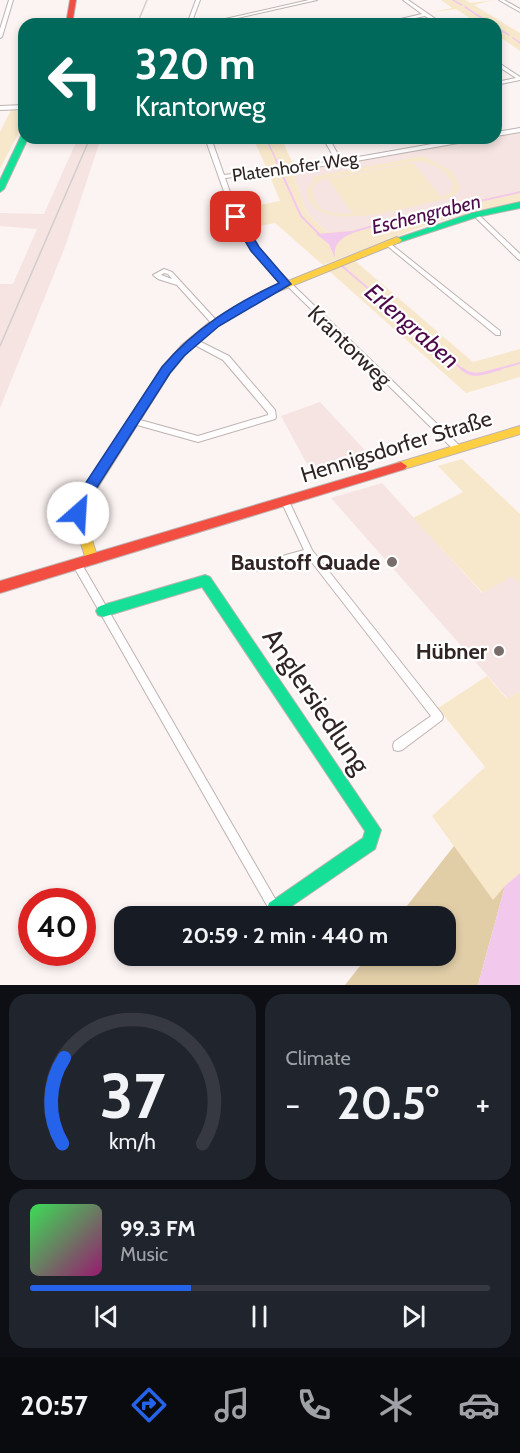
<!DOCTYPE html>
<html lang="en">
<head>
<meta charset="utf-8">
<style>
	body { margin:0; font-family:Cabin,sans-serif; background:#20242c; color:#f1f3f6; height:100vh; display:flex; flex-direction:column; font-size:22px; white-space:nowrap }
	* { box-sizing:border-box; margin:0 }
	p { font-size:20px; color:#9ea1a6 }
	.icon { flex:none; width:33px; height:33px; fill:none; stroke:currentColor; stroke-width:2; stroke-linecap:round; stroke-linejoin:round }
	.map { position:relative; height:985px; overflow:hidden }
	.details { display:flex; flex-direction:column; gap:9px; padding:9px; background:#0d0f14; flex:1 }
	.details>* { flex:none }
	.banner { position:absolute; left:18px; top:18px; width:484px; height:126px; border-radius:18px; box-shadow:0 3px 9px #0003; background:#00695c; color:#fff; overflow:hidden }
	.speed { position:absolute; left:18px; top:888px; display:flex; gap:12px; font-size:30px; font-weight:700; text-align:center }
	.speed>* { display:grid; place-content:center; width:78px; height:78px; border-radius:50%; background:#171b24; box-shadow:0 3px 9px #0003; line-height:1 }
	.speed .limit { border:9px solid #d22; background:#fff; color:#111 }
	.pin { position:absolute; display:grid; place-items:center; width:51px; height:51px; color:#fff; margin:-26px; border-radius:12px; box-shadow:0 3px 9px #0006 }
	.me { position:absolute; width:66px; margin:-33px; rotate:26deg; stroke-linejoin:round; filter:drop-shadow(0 0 4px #0008) }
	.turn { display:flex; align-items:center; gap:21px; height:126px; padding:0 18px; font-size:27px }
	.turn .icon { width:78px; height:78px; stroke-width:2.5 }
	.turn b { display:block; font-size:42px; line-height:51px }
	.big { font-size:45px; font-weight:700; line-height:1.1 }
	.details .widget { flex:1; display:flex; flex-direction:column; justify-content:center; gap:9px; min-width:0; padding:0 21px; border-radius:18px; background:#20242c }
	.details .dial { align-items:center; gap:0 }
	.dial svg { height:156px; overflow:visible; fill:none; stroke:#363941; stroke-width:7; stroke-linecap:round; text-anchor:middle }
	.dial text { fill:#f1f3f6; stroke:none }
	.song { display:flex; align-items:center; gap:18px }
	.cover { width:72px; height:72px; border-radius:9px; background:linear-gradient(135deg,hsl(130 70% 55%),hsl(320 70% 35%)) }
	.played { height:6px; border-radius:3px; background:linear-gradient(90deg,#2563eb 35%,#363941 35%) }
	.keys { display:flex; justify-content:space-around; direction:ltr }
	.heat { display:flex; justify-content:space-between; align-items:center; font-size:33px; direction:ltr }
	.details .tiles { flex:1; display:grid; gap:9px; grid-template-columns:1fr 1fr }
	.widget:last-child { grid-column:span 2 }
	.trip { position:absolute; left:114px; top:906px; width:342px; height:60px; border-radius:18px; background:#171b24; box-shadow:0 3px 9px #0003; font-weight:700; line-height:60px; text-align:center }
	.tab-bar { display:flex; height:96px; justify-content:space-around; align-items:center; background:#090b0e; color:#9ea1a6 }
	.tab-bar .icon { width:42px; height:42px }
	.tab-bar .on { color:#2563eb }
	.tab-bar b { font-size:27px; color:#f1f3f6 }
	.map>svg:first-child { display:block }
	.built { fill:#f5e4e1 }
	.green { fill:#f8e8cb; fill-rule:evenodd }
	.forest { fill:#e1cea7 }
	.water { fill:#f2c8ec }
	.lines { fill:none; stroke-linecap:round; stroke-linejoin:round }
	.stream-far2 { stroke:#f2c8ec; stroke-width:1.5 }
	.stream-far1 { stroke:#f2c8ec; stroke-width:2 }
	.stream { stroke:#f2c8ec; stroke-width:3 }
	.street-casing { stroke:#bdb4b2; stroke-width:2 }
	.fast-casing { stroke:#bdb4b2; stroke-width:2 }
	.slow-casing { stroke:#bdb4b2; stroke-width:2 }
	.jam-casing { stroke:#bdb4b2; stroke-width:2 }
	.street { fill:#fffdfd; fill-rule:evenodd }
	.fast { fill:#16e098; fill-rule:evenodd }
	.slow { fill:#ffcf43; fill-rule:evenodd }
	.jam { fill:#f24e42; fill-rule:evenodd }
	.tram { stroke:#d1cecd; stroke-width:1.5 }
	.route { fill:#2563eb; stroke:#184099; stroke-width:1.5 }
	.poi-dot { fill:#786d6b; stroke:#fff; stroke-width:2 }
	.labels { text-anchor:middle; stroke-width:4.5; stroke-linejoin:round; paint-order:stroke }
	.far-street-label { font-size:18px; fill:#312523; stroke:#fff }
	.far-water-label { font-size:20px; font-style:italic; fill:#4d0a4b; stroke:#fff }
	.street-label { font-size:22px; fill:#312523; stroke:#fff }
	.poi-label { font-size:22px; font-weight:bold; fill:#312523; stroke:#fff; text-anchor:end }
	.water-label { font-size:24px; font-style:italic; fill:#4d0a4b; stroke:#fff }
	.near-street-label { font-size:27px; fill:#312523; stroke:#fff }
</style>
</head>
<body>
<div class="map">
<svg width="520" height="985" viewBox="0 0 520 985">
	<rect width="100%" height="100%" fill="#fcf4f2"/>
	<!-- built -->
	<path class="built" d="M520 132V191L410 214 350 232H327L307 213 292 171Z
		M78 138H101L65 247 0 408V284H13L37 229 0 226V213L44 214Z
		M320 402 376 462 319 479 314 477 281 416Z
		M382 483 482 593 512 575 520 583V691L508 699 331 498Z"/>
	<!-- green -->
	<path class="green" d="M441 0H465L471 3 494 0 474 5 520 33V51L503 39 497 40 499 37 497 35 496 24H479L456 9 429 13 452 8Z
		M11 110 24 112V123L0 169V132Z
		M253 138H281L294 166 267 169Z
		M423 156 451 171 460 187 455 195 445 199C415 205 310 240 307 190L314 180 313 177ZM418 161C434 163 448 170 454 185L451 193 441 197 413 163 328 179 353 214 383 209C362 213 308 225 313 186L322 179Z
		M292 171 307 213 327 232 352 231 410 214 520 191V201L432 223 323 265 275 223 248 228 238 209 280 201 269 174Z
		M354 260 473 362 520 349V377L466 393 329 271Z
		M462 459 520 514V583L512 576 483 593 413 518 463 492 438 466Z
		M487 676 507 699 520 691V873L495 899 469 985H396L446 956V916L486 891 432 816 485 767 438 708Z"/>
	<!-- forest -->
	<path class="forest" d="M454 846 493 900 505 886 478 985H345L368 956H446V916H399Z"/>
	<!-- water -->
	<path class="water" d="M393 219C378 232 331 227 335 258L329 244 316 234 352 231Z
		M520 873V985H478L505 886Z"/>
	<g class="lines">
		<!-- stream-far2 -->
		<path class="stream-far2" d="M453 0 462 5
			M465 7 491 24
			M496 27 509 35
			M513 38 520 43
			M266 138 277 162"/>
		<!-- stream-far1 -->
		<path class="stream-far1" d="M276 160 279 167
			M282 174 301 216 320 235
			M391 221 520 192
			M342 266 463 370
			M495 370 520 363"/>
		<!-- stream -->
		<path class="stream" d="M462 369C474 379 486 372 500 369"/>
		<!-- street casing -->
		<g class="street-casing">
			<path id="street" d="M9 0H13L2 37 0 38V29Z
				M196 0H200L191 24H187Z
				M309 0H317L211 24H203Z
				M403 0H408L443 24H438L425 16 387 24H379L422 14Z
				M499 0H504L520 9V12Z
				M496 61 520 77V80L496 85V82L516 78 496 65Z
				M24 105V109L0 110V106Z
				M520 128V132L496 136V132Z
				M205 138H211L224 175 336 161 323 138H329L341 160 466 138H478L475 140 339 164 225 178 239 217 266 259 461 447 462 449 461 451H455L262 261 233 217Z
				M479 216 481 217 520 254V260L518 259 477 219 476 218Z
				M387 241 500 331V335H496L385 244 384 243Z
				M164 269 172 272 217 321V325H213L177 285 158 279 153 275ZM164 273 168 274 172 279 161 275Z
				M191 339H195L229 356 275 410 276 417 275 419 198 442 130 423 129 421 130 419 133 418 198 436 268 415V413L223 360 191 343 189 341Z
				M285 498 288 499 312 550 442 714 443 717 442 720 402 750 398 751 394 750 393 746 394 742 431 716 307 556 257 571 254 570 253 567 254 564 257 563 304 550 281 501 282 499Z
				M77 560 80 561 285 916H273L74 567 73 564 74 561Z
				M294 956H306L307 957 305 961 301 963 297 961Z"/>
		</g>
		<!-- fast casing -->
		<g class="fast-casing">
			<path id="fast" d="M21 136 28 138 4 189 0 192V180Z
				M520 202V208L477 217 400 242 397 243 392 240 472 213Z
				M205 575 210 577 381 830 375 849 277 916 269 915 267 909 269 903 363 838 365 831 202 587 103 617 98 615 96 611 98 607 103 605Z"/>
		</g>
		<!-- slow casing -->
		<g class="slow-casing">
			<path id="slow" d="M397 237 402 240 400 242 267 296 219 325 191 348 170 373 88 503 87 524 98 559 97 563 92 564 87 563 75 524 76 502 162 367 183 344 211 321 261 292Z
				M520 426V434L401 470 395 466 397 463Z"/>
		</g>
		<!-- jam casing -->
		<g class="jam-casing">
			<path id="jam" d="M70 0H76L72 24H66Z
				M401 462 407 466 405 469 0 593V581Z"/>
		</g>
		<!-- street -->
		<use href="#street" class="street"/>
		<!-- fast -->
		<use href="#fast" class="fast"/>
		<!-- slow -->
		<use href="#slow" class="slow"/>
		<!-- jam -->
		<use href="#jam" class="jam"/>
		<!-- tram -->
		<path class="tram" d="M137 24 147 0
			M0 346 90 138"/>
	</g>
	<!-- route -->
	<path class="route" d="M233 215H240L259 247 291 284 219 326 184 356 170 373 92 495 83 517H73L71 513 81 490 162 367C194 329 234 304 279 283L251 251 231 217Z"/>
	<!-- markers -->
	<g class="poi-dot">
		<circle cx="392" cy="562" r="6"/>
		<circle cx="499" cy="651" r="6"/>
	</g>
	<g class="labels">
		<!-- far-street labels -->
		<g class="far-street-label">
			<text transform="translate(295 167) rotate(-8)" y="6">Platenhofer Weg</text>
		</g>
		<!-- far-water labels -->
		<g class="far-water-label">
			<text transform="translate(426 214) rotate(-14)" y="7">Eschengraben</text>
		</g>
		<!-- street labels -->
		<g class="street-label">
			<text transform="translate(350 346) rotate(44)" y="8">Krantorweg</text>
			<text transform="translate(396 446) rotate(-17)" y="8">Hennigsdorfer Straße</text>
		</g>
		<!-- poi labels -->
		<g class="poi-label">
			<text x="380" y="570">Baustoff Quade</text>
			<text x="487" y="659">Hübner</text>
		</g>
		<!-- water labels -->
		<g class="water-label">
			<text transform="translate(412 326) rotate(41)" y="8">Erlengraben</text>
		</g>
		<!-- near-street labels -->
		<g class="near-street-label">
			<text transform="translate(316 701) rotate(56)" y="9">Anglersiedlung</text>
		</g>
	</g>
</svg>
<div class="speed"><div class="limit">40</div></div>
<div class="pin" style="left:236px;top:217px;background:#d93025"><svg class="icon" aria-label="arrive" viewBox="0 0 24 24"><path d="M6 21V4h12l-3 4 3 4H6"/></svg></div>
<svg class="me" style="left:78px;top:513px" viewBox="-20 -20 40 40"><circle r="19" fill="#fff"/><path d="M0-13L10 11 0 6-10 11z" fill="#2563eb"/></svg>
<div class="trip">20:59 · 2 min · 440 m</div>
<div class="banner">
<div class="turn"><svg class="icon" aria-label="left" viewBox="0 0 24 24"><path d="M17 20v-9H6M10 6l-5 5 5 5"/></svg><div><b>320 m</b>Krantorweg</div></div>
</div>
</div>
<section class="details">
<div class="tiles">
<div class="widget dial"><svg viewBox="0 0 100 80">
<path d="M14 69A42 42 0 1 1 86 69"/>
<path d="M14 69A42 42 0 0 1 15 25" stroke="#2563eb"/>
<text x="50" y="56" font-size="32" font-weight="700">37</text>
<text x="50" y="72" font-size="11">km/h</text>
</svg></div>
<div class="widget"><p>Climate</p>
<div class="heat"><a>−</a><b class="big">20.5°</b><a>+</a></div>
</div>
<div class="widget">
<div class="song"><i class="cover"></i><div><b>99.3 FM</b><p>Music</p></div></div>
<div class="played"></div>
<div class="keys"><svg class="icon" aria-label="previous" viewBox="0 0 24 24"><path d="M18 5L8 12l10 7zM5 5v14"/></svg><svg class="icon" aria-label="pause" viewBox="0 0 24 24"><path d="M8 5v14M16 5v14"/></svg><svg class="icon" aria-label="next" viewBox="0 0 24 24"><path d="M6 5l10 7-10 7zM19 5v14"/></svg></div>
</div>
</div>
</section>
<nav class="tab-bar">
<b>20:57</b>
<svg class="icon on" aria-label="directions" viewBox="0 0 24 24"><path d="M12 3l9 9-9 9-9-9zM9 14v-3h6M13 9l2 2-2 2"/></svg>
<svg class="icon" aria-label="music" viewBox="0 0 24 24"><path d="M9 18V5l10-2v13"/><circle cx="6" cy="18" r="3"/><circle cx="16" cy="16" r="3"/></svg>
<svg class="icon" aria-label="phone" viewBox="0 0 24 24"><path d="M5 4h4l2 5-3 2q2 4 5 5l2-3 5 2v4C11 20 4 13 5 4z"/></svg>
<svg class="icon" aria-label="climate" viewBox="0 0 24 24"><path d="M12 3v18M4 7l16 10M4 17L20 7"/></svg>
<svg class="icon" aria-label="car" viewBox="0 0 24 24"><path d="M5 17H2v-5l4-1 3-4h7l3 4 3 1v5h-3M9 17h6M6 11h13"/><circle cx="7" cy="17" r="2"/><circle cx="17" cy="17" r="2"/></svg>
</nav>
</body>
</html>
